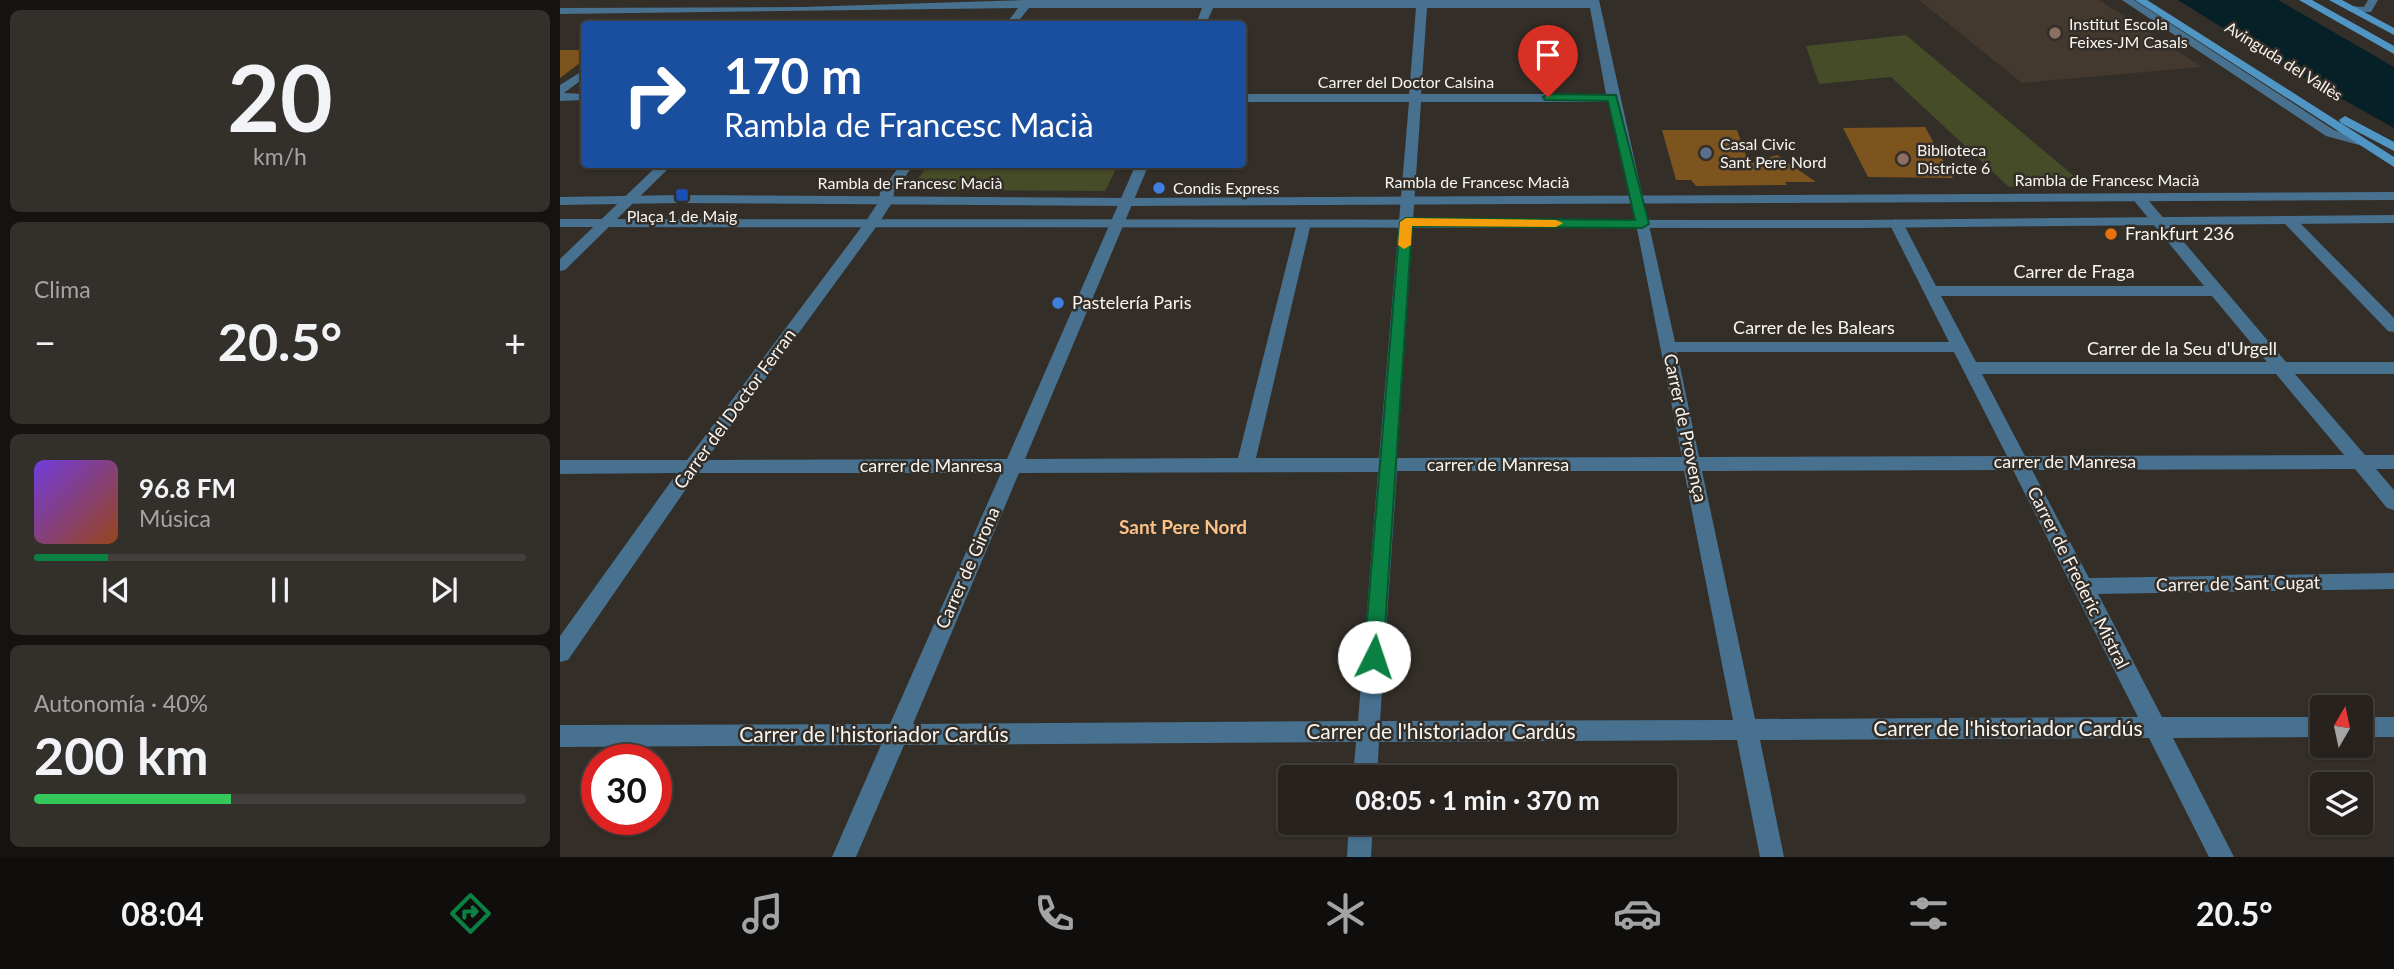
<!DOCTYPE html>
<html lang="es">
<head>
<meta charset="utf-8">
<style>
	body { margin:0; font-family:Lato,sans-serif; background:#332f2b; color:#f1f3f6; height:100vh; display:flex; flex-direction:column; font-size:26px; white-space:nowrap }
	* { box-sizing:border-box; margin:0 }
	p { font-size:23px; color:#a4a4a4 }
	.icon { flex:none; width:38px; height:38px; fill:none; stroke:currentColor; stroke-width:2; stroke-linecap:round; stroke-linejoin:round }
	.map { position:relative; flex:1; overflow:hidden }
	.details { display:flex; flex-direction:column; gap:10px; padding:10px; background:#151310; width:560px }
	.details>* { flex:none }
	.top-card { position:absolute; left:21px; top:21px; width:665px; height:147px; border-radius:7px; box-shadow:0 2px 5px #0004,0 0 0 2px #433f3c; background:#1a4fa0; color:#fff; overflow:hidden }
	.needle { width:46px; rotate:9deg }
	.controls { position:absolute; left:1750px; top:695px; display:grid; gap:14px }
	.controls a { display:grid; place-items:center; width:63px; height:63px; border-radius:7px; background:#27221e; box-shadow:0 2px 5px #0004,0 0 0 2px #433f3c; font-size:35px }
	.speed { position:absolute; left:21px; top:744px; display:flex; gap:14px; font-size:35px; font-weight:700; text-align:center }
	.speed>* { display:grid; place-content:center; width:91px; height:91px; border-radius:50%; background:#27221e; box-shadow:0 2px 5px #0004,0 0 0 2px #433f3c; line-height:1 }
	.speed .limit { border:10px solid #d22; background:#fff; color:#111 }
	.pin { position:absolute; display:grid; place-items:center; width:60px; height:60px; color:#fff; margin:-72px -30px; border-radius:50% 50% 50% 0; rotate:-45deg; box-shadow:0 0 7px #0007 }
	.pin .icon { rotate:45deg }
	.me { position:absolute; width:77px; margin:-38px; rotate:4deg; stroke-linejoin:round; filter:drop-shadow(0 0 5px #0008) }
	.turn { display:flex; align-items:center; gap:24px; height:147px; padding:0 28px; font-size:32px }
	.turn .icon { width:91px; height:91px; stroke-width:2.5 }
	.turn b { display:block; font-size:49px; line-height:60px }
	.big { font-size:52px; font-weight:700; line-height:1.1 }
	.details .tile { flex:1; display:flex; flex-direction:column; justify-content:center; gap:10px; min-width:0; padding:0 24px; border-radius:10px; background:#332f2b }
	.details .dial { align-items:center; gap:0 }
	.dial b { font-size:91px; line-height:1 }
	.song { display:flex; align-items:center; gap:21px }
	.cover { width:84px; height:84px; border-radius:10px; background:linear-gradient(135deg,hsl(260 70% 55%),hsl(20 70% 35%)) }
	.played { height:7px; border-radius:4px; background:linear-gradient(90deg,#0b8043 15%,#433f3c 15%) }
	.keys { display:flex; justify-content:space-around; direction:ltr }
	.heat { display:flex; justify-content:space-between; align-items:center; font-size:38px; direction:ltr }
	.charge { height:10px; border-radius:5px; background:linear-gradient(90deg,#34c759 40%,#433f3c 0) }
	.trip { position:absolute; left:718px; top:765px; width:399px; height:70px; border-radius:7px; background:#27221e; box-shadow:0 2px 5px #0004,0 0 0 2px #433f3c; font-weight:700; line-height:70px; text-align:center }
	.menu { display:flex; height:112px; justify-content:space-around; align-items:center; background:#100e0c; color:#a4a4a4 }
	.menu .icon { width:49px; height:49px }
	.menu .current { color:#0b8043 }
	.menu b { font-size:32px; color:#f1f3f6 }
	main { display:flex; flex:1; min-height:0 }
	.map>svg:first-child { display:block }
	.built { fill:#43392f }
	.green { fill:#464c27 }
	.water { fill:#052026 }
	.building { fill:#7d541e }
	.lines { fill:none; stroke-linecap:round; stroke-linejoin:round }
	.minor { fill:#47718f; fill-rule:evenodd }
	.tertiary { fill:#47718f; fill-rule:evenodd }
	.secondary { fill:#5096c5; fill-rule:evenodd }
	.route { fill:#0b8043; stroke:#07532c; stroke-width:2 }
	.slow { fill:#f59e0b }
	.education-dot { fill:#8d6e63; stroke:#342e28; stroke-width:2.5 }
	.service-dot { fill:#5c6f8a; stroke:#342e28; stroke-width:2.5 }
	.shop-dot { fill:#3f7fe0; stroke:#342e28; stroke-width:2.5 }
	.transit-dot { fill:#1a4fb4; stroke:#342e28; stroke-width:2.5 }
	.food-dot { fill:#e8710a; stroke:#342e28; stroke-width:2.5 }
	.labels { text-anchor:middle; stroke-width:5; stroke-linejoin:round; paint-order:stroke }
	.far-poi-label { font-size:16px; fill:#f8f4f0; stroke:#342e28; text-anchor:start }
	.far-street-label { font-size:16px; fill:#f8f4f0; stroke:#342e28 }
	.poi-label { font-size:18px; fill:#f8f4f0; stroke:#342e28; text-anchor:start }
	.street-label { font-size:18px; fill:#f8f4f0; stroke:#342e28 }
	.neighbourhood-label { font-size:19px; font-weight:bold; fill:#fbc186; stroke:#342e28 }
	.near-street-label { font-size:21px; fill:#f8f4f0; stroke:#342e28 }
</style>
</head>
<body>
<main>
<section class="details">
<div class="tile dial"><b>20</b><p>km/h</p></div>
<div class="tile"><p>Clima</p>
<div class="heat"><a>−</a><b class="big">20.5°</b><a>+</a></div>
</div>
<div class="tile">
<div class="song"><i class="cover"></i><div><b>96.8 FM</b><p>Música</p></div></div>
<div class="played"></div>
<div class="keys"><svg class="icon" aria-label="previous" viewBox="0 0 24 24"><path d="M18 5L8 12l10 7zM5 5v14"/></svg><svg class="icon" aria-label="pause" viewBox="0 0 24 24"><path d="M8 5v14M16 5v14"/></svg><svg class="icon" aria-label="next" viewBox="0 0 24 24"><path d="M6 5l10 7-10 7zM19 5v14"/></svg></div>
</div>
<div class="tile"><p>Autonomía · 40%</p><b class="big">200 km</b><div class="charge"></div></div>
</section>
<div class="map">
<svg width="1834" height="857" viewBox="0 0 1834 857">
	<rect width="100%" height="100%" fill="#342e28"/>
	<!-- built -->
	<path class="built" d="M1359 0H1539L1642 67 1462 83Z"/>
	<!-- green -->
	<path class="green" d="M1346 35 1515 177 1449 187 1331 77 1259 84 1246 46Z
		M368 165V164L558 165 545 191 350 190Z"/>
	<!-- water -->
	<path class="water" d="M1618 0H1718L1834 67V128L1725 67Z"/>
	<!-- building -->
	<path class="building" d="M0 50H24V60L0 78Z
		M1365 127 1393 178 1308 177 1283 128Z
		M1102 130H1177L1189 164 1217 155 1256 182H1225L1227 185 1136 186 1131 180H1116Z"/>
	<g class="lines">
		<!-- minor -->
		<path class="minor" d="M465 0H1039L1115 342H1389L1329 223 1336 219 1343 223 1376 286H1644L1571 197 1578 193 1583 194 1726 362H1834V374H1735L1805 455H1834V469H1816L1834 490V510L1827 508 1795 469 1472 470 1529 578 1834 573V589L1538 594 1602 717H1762V737L1613 738 1674 857H1649L1589 738 1200 740 1224 857H1200L1177 740 819 742 817 777H793L796 742 344 745 296 857H272L321 745 0 747V725L330 724 441 473H137L8 660 0 662V636L117 473 0 474V460H127L306 221 319 201 320 192 341 164H354L334 192 333 201 319 223 146 460 447 459 576 164H589L465 459 678 458 737 223 744 219 751 223 696 458H819L849 102H682V94H849L856 8H653L646 24H636L642 8H469L456 24H446L458 8 0 14V8L242 7ZM867 8H1030L1046 94H861ZM861 102H1048L1078 234 1122 457 837 458ZM1381 296H1652L1707 362H1416ZM1117 352H1394L1447 456 1139 457ZM1422 374H1716L1784 455 1465 456ZM1453 470 1578 717 1195 719 1142 471ZM837 471H1124L1173 720 820 721ZM818 472 798 721 353 724 459 473Z
			M1562 0H1574L1774 130 1805 141 1799 145 1766 136Z
			M1808 0H1818L1811 12H1791L1786 9 1791 6 1804 7Z
			M24 70V78L4 93 24 94V100L0 101V85Z
			M99 164H113L5 270 0 271V259Z
			M1730 217 1735 218 1834 318V332L1828 331 1725 224 1723 221Z
			M1801 717H1834V737H1801Z
			M789 822H813L811 857H787Z"/>
		<!-- tertiary -->
		<path class="tertiary" d="M1834 192V200L567 206 119 203 0 205V197L119 195 567 198Z
			M1834 215V223L1297 228 0 227V219L1297 220Z"/>
		<!-- secondary -->
		<path class="secondary" d="M1575 0H1587L1834 157V167Z
			M1739 0H1752L1834 46V54Z
			M1769 0H1782L1834 28V35Z
			M1785 116 1834 142V151L1781 123 1779 120Z"/>
	</g>
	<!-- route -->
	<path class="route" d="M988 94 1056 95 1089 224 1082 228 852 226 823 657 821 663 814 665 807 663 804 657 840 222 846 218 1075 220 1048 101 985 100 983 97Z"/>
	<!-- slow -->
	<path class="slow" d="M846 218 996 220 1003 223 996 227 852 226 851 245 844 249 838 245 840 222Z"/>
	<!-- markers -->
	<g class="education-dot">
		<circle cx="1495" cy="33" r="7"/>
		<circle cx="1343" cy="159" r="7"/>
	</g>
	<circle class="service-dot" cx="1146" cy="153" r="7"/>
	<g class="shop-dot">
		<circle cx="599" cy="188" r="7"/>
		<circle cx="498" cy="303" r="7"/>
	</g>
	<rect class="transit-dot" x="115" y="188" width="14" height="14" rx="3.5"/>
	<circle class="food-dot" cx="1551" cy="234" r="7"/>
	<g class="labels">
		<!-- far-poi labels -->
		<g class="far-poi-label">
			<text x="1509" y="30">Institut Escola<tspan x="1509" dy="18">Feixes-JM Casals</tspan></text>
			<text x="1160" y="150">Casal Civic<tspan x="1160" dy="18">Sant Pere Nord</tspan></text>
			<text x="1357" y="156">Biblioteca<tspan x="1357" dy="18">Districte 6</tspan></text>
			<text x="613" y="194">Condis Express</text>
			<text x="122" y="222" text-anchor="middle">Plaça 1 de Maig</text>
		</g>
		<!-- far-street labels -->
		<g class="far-street-label">
			<text transform="translate(1724 61) rotate(32)" y="6">Avinguda del Vallès</text>
			<text x="846" y="88">Carrer del Doctor Calsina</text>
			<text x="1547" y="186">Rambla de Francesc Macià</text>
			<text x="917" y="188">Rambla de Francesc Macià</text>
			<text x="350" y="189">Rambla de Francesc Macià</text>
		</g>
		<!-- poi labels -->
		<g class="poi-label">
			<text x="1565" y="240">Frankfurt 236</text>
			<text x="512" y="309">Pastelería Paris</text>
		</g>
		<!-- street labels -->
		<g class="street-label">
			<text x="1514" y="278">Carrer de Fraga</text>
			<text x="1254" y="334">Carrer de les Balears</text>
			<text x="1622" y="355">Carrer de la Seu d'Urgell</text>
			<text transform="translate(175 409) rotate(-54)" y="6">Carrer del Doctor Ferran</text>
			<text transform="translate(1125 428) rotate(78)" y="6">Carrer de Provença</text>
			<text x="1505" y="468">carrer de Manresa</text>
			<text x="938" y="471">carrer de Manresa</text>
			<text x="371" y="472">carrer de Manresa</text>
			<text transform="translate(408 568) rotate(-66)" y="6">Carrer de Girona</text>
			<text transform="translate(1518 578) rotate(63)" y="6">Carrer de Frederic Mistral</text>
			<text transform="translate(1678 584) rotate(-1)" y="6">Carrer de Sant Cugat</text>
		</g>
		<!-- neighbourhood labels -->
		<g class="neighbourhood-label">
			<text x="623" y="534">Sant Pere Nord</text>
		</g>
		<!-- near-street labels -->
		<g class="near-street-label">
			<text x="1448" y="736">Carrer de l'historiador Cardús</text>
			<text x="881" y="739">Carrer de l'historiador Cardús</text>
			<text x="314" y="742">Carrer de l'historiador Cardús</text>
		</g>
	</g>
</svg>
<div class="controls">
<a><svg class="needle" viewBox="-14 -14 28 28"><path d="M0-13l5 13h-10z" fill="#e53935"/><path d="M0 13l5-13h-10z" fill="#a4a4a4"/></svg></a>
<a><svg class="icon" aria-label="layers" viewBox="0 0 24 24"><path d="M12 4l9 5-9 5-9-5zM3 14l9 5 9-5"/></svg></a>
</div>
<div class="speed"><div class="limit">30</div></div>
<div class="pin" style="left:988px;top:97px;background:#d93025"><svg class="icon" aria-label="arrive" viewBox="0 0 24 24"><path d="M6 21V4h12l-3 4 3 4H6"/></svg></div>
<svg class="me" style="left:814px;top:657px" viewBox="-20 -20 40 40"><circle r="19" fill="#fff"/><path d="M0-13L10 11 0 6-10 11z" fill="#0b8043"/></svg>
<div class="trip">08:05 · 1 min · 370 m</div>
<div class="top-card">
<div class="turn"><svg class="icon" aria-label="right" viewBox="0 0 24 24"><path d="M7 20v-9h11M14 6l5 5-5 5"/></svg><div><b>170 m</b>Rambla de Francesc Macià</div></div>
</div>
</div>
</main>
<nav class="menu">
<b>08:04</b>
<svg class="icon current" aria-label="directions" viewBox="0 0 24 24"><path d="M12 3l9 9-9 9-9-9zM9 14v-3h6M13 9l2 2-2 2"/></svg>
<svg class="icon" aria-label="music" viewBox="0 0 24 24"><path d="M9 18V5l10-2v13"/><circle cx="6" cy="18" r="3"/><circle cx="16" cy="16" r="3"/></svg>
<svg class="icon" aria-label="phone" viewBox="0 0 24 24"><path d="M5 4h4l2 5-3 2q2 4 5 5l2-3 5 2v4C11 20 4 13 5 4z"/></svg>
<svg class="icon" aria-label="climate" viewBox="0 0 24 24"><path d="M12 3v18M4 7l16 10M4 17L20 7"/></svg>
<svg class="icon" aria-label="car" viewBox="0 0 24 24"><path d="M5 17H2v-5l4-1 3-4h7l3 4 3 1v5h-3M9 17h6M6 11h13"/><circle cx="7" cy="17" r="2"/><circle cx="17" cy="17" r="2"/></svg>
<svg class="icon" aria-label="filters" viewBox="0 0 24 24"><path d="M4 7h16M4 17h16"/><circle cx="9" cy="7" r="2"/><circle cx="15" cy="17" r="2"/></svg>
<b>20.5°</b>
</nav>
</body>
</html>
